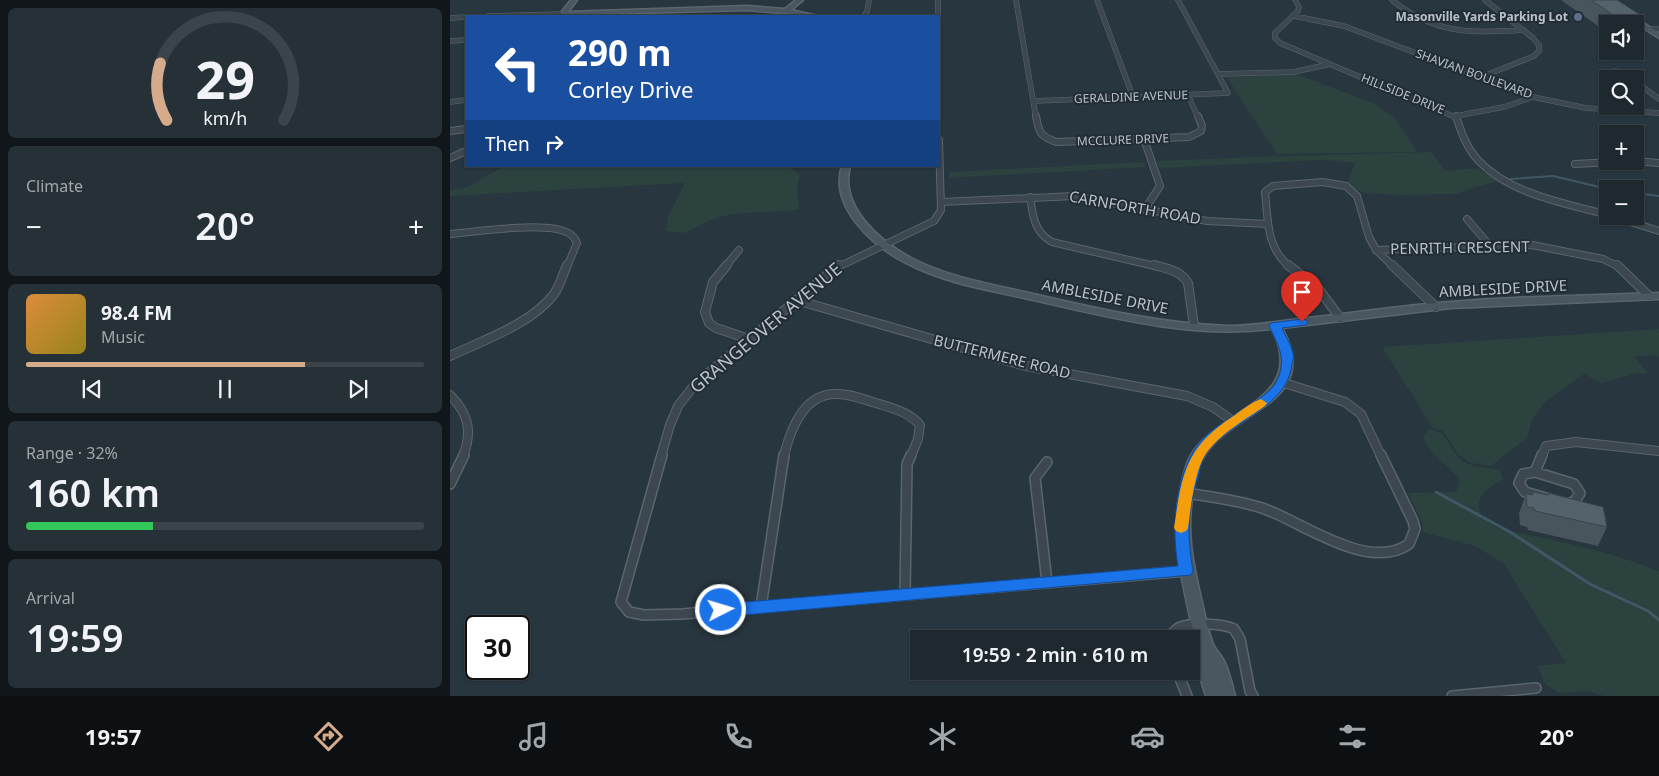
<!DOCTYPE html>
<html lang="en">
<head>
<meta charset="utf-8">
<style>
	body { margin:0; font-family:"Noto Sans",sans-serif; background:#263037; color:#f1f3f6; height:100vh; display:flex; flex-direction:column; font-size:19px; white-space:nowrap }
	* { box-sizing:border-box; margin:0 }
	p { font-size:16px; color:#a1a6aa }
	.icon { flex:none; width:28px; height:28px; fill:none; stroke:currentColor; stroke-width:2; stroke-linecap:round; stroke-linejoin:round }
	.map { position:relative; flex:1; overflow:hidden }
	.side { display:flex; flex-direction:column; gap:8px; padding:8px; background:#10161a; width:450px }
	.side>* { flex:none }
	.hud { position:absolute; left:15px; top:15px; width:475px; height:152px; border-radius:0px; box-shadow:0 1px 4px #0004,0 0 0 1px #3c444b; background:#1a4fa0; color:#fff; overflow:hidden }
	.buttons { position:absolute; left:1149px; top:15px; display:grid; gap:10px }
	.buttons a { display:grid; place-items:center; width:45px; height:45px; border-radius:0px; background:#1e282f; box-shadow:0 1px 4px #0004,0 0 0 1px #3c444b; font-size:25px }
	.speed { position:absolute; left:15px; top:615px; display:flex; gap:10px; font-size:25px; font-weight:700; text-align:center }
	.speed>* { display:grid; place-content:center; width:65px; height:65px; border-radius:50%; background:#1e282f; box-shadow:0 1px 4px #0004,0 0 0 1px #3c444b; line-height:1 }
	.speed .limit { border:2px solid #111; border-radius:8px; background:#fff; color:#111 }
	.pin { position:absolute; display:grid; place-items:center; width:42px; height:42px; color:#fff; margin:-51px -21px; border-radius:50% 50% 50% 0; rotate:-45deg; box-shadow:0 0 5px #0007 }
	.pin .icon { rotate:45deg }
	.me { position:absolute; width:55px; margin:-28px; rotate:85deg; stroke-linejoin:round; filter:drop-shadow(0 0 4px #0008) }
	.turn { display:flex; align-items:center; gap:18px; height:105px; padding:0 20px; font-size:22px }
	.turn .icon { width:65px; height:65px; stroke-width:2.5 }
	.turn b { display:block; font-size:35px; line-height:42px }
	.then { display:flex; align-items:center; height:48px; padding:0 20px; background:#0003; gap:10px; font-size:19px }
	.big { font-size:38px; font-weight:600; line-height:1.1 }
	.side .widget { flex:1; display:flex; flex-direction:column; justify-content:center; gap:8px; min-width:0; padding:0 18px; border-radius:8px; background:#263037 }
	.side .dial { align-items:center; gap:0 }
	.dial svg { height:130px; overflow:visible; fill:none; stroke:#3c444b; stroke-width:7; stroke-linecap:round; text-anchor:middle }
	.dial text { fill:#f1f3f6; stroke:none }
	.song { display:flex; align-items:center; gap:15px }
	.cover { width:60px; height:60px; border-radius:8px; background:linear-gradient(135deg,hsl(30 70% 55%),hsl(50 70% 35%)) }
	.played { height:5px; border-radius:2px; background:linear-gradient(90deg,#d6ab8b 70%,#3c444b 70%) }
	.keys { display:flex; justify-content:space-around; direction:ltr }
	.heat { display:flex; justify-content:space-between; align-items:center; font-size:28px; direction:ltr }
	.charge { height:8px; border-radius:4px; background:linear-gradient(90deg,#34c759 32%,#3c444b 0) }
	.trip { position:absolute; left:460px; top:630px; width:290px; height:50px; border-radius:0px; background:#1e282f; box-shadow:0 1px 4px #0004,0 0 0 1px #3c444b; font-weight:600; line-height:50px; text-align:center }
	.menu { display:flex; height:80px; justify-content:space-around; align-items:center; background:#0c1013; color:#a1a6aa }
	.menu .icon { width:35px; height:35px }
	.menu .active { color:#d6ab8b }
	.menu b { font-size:22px; color:#f1f3f6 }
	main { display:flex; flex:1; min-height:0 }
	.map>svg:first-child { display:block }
	.green { fill:#2b423f }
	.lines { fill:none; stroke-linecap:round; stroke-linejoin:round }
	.stream-far1 { stroke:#405766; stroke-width:2 }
	.stream { stroke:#405766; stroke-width:3 }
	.street-far3-casing { stroke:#5a656c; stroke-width:5.5 }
	.street-far2-casing { stroke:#5a656c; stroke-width:8 }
	.street-far1-casing { stroke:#5a656c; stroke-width:10 }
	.street-casing { stroke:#5a656c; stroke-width:12 }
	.secondary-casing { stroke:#5a656c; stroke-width:3 }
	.street-far3 { stroke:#3c474f; stroke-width:4.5 }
	.street-far2 { stroke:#3c474f; stroke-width:6 }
	.street-far1 { stroke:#3c474f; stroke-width:8 }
	.street { stroke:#3c474f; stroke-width:9 }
	.secondary { fill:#4a5761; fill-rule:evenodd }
	.wall { fill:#48555c }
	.building { fill:#54636b; stroke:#3b454b }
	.route { fill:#1a73e8; stroke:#114b97 }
	.slow { fill:#f59e0b }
	.service-dot { fill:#5c6f8a; stroke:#212c34; stroke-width:2 }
	.labels { text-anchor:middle; stroke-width:4; stroke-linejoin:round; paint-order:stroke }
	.far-poi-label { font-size:12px; font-weight:bold; fill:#b9c2c9; stroke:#212c34; text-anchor:end }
	.far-street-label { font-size:12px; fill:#b9c2c9; stroke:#212c34 }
	.street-label { font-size:15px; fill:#b9c2c9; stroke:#212c34 }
	.near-street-label { font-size:18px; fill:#b9c2c9; stroke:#212c34 }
</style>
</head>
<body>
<main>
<section class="side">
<div class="widget dial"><svg viewBox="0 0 100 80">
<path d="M14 69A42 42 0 1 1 86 69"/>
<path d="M14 69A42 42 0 0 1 10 34" stroke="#d6ab8b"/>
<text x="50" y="56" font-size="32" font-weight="700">29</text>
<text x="50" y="72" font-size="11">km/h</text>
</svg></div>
<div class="widget"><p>Climate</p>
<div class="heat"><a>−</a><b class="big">20°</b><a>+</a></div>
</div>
<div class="widget">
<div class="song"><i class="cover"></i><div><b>98.4 FM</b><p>Music</p></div></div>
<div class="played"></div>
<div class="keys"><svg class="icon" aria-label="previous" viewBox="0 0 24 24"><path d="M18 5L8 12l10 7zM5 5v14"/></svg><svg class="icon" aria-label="pause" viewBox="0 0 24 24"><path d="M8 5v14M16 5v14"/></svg><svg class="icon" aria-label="next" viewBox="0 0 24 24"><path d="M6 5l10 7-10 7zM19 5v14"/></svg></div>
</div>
<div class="widget"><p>Range · 32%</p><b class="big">160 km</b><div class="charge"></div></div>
<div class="widget"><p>Arrival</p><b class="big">19:59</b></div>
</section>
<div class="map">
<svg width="1209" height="696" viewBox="0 0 1209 696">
	<rect width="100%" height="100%" fill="#28363f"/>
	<!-- green -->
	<path class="green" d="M846 74 923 103 945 118 967 152 827 154 784 89 778 77Z
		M982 152 995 171 1027 168 1047 181 1005 194 949 195 914 193 897 184 905 163 874 160 709 168 707 161 803 157Z
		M693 162 696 167 499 178V172Z
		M55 166H337L350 175 347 187 349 210 282 214 263 219 234 233 216 231 218 216 235 183 0 196V190L13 189Z
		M1209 329V357L1201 355 1184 357 1198 373H1188L1151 383 1134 374 1095 402 1083 418 1077 438 1041 466 1021 463 1008 454 993 431 982 427 932 347Z
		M979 429 992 433C1001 444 1006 462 1022 465 1032 468 1040 467 1050 471L1053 480C1022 492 1020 517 1052 530 1105 539 1159 551 1209 571V696H1154L1137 691 1109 693 1094 683 1088 666 1116 663 1053 563 1025 546 972 532 973 524 958 493 1006 492 1010 480C999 465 978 454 973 436Z"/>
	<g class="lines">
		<!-- stream-far1 -->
		<path class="stream-far1" d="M1061 179 1103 176 1158 189
			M1185 193 1209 196"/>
		<!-- stream -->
		<path class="stream" d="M986 492 1060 532 1140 584 1198 611 1209 620"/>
		<!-- street-far3 casing -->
		<g class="street-far3-casing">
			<path id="street-far3" d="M488 0V16
				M566 0 586 118
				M647 0 683 97
				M845 0 849 7 848 11 825 33V38L830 43 1007 118
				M942 0C986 35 1020 33 1074 30
				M38 16 113 14
				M414 16 417 12 419 0
				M844 16 894 26 1083 97 1136 108 1209 113
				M0 18 16 17
				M1198 29H1209
				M0 41 16 40
				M770 74 844 72 880 64
				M1031 77 1084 56 1089 51V45L1083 38 1035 0
				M1158 79 1155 76C1164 68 1174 72 1182 79
				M1185 81 1209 99
				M738 95 748 118
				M585 101 778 93 728 0
				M0 102 16 100
				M1006 116 1054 107 1083 97"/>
		</g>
		<!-- street-far2 casing -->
		<g class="street-far2-casing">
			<path id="street-far2" d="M586 116C589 133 590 136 606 142L739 137 751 131 752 126 748 116
				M1006 116C1011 132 1017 149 1029 161 1060 194 1115 203 1158 215
				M0 131 16 129
				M694 139 710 186 695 209
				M0 158 16 151
				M1125 164 1183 161 1209 163
				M580 197C583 216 584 232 602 242L709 267
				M491 202 625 196 757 221 818 224
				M1161 216 1209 231
				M1017 219 1040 246
				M0 234C26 232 99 220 120 234 124 236 125 239 127 243L117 267
				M926 250 1082 245 1153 259 1169 267
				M275 267 289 250
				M388 267 484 221 491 210 489 140
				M840 267C816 248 818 219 815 192L823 186 873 182 896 186 907 196 919 237 926 250 944 267"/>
		</g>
		<!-- street-far1 casing -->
		<g class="street-far1-casing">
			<path id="street-far1" d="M277 265 263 282 255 312 259 323 266 328 299 339
				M704 265C718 269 730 270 738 283L744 326
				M838 265 868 288 890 318
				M942 265 986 307
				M1167 265 1199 296
				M346 300 576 366 737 396 763 407 784 422
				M0 356C32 341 83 323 104 294 110 286 113 274 117 265
				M831 382 895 402 911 414 931 456
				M0 395C18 413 23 431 13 456
				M211 456 220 425 228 406 246 383 389 265
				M334 456C340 431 353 395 384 394 398 393 412 399 426 403 442 408 459 412 470 425L468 439 461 456
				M1092 456 1096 446 1126 442 1209 451"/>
		</g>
		<!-- street casing -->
		<g class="street-casing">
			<path id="street" d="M212 455 171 602 179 612 194 615 232 614 736 571
				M597 462 585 478 597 582
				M1085 472 1124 484 1130 493 1125 501 1117 504 1075 492 1069 483 1073 474Z
				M1085 472 1092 455
				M0 484 14 455
				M736 493C761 497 787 500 812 508 851 521 918 573 959 544L965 529 963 521 931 455
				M455 595 457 464 461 455
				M311 607 334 455
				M719 639C721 636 723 631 727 629 737 622 773 623 784 629L790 639 800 691 803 696
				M727 671 737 696
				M1002 696 1086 688"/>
		</g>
		<!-- secondary casing -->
		<g class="secondary-casing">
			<path id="secondary" d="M121 0H127L118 12 297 6 335 9 346 0H353L341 10 368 16 297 10 111 15 110 14Z
				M1175 14H1179L1209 33V38L1175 16Z
				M392 166H400C389 207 430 241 461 258 497 277 540 284 579 293 645 308 711 324 779 326 803 326 826 322 849 319 888 315 928 309 967 305 1047 297 1128 296 1209 293V299L1001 308 832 328C874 405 779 410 753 458 748 466 746 477 744 487 735 531 743 564 753 607 756 620 758 632 763 644 766 651 772 656 775 663 780 674 782 685 785 696H756C753 686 748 673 748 663 748 659 750 655 750 651 749 642 743 631 741 622 731 574 720 536 731 487 733 476 736 464 741 455 769 408 859 401 822 329 740 339 658 317 579 299 538 290 494 283 456 263 423 246 379 207 392 166Z"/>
		</g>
		<!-- street-far3 -->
		<use href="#street-far3" class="street-far3"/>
		<!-- street-far2 -->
		<use href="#street-far2" class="street-far2"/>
		<!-- street-far1 -->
		<use href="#street-far1" class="street-far1"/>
		<!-- street -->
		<use href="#street" class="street"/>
		<!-- secondary -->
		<use href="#secondary" class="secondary"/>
	</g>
	<!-- wall -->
	<path class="wall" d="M1111 0H1167L1192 16 1186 34H1185V24H1158V33Z
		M1082 492 1097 495 1098 493 1157 527 1148 546 1078 530 1077 527 1070 525 1069 513 1076 494 1081 495Z"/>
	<!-- building -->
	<path class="building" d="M1141 0H1167L1192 16H1165Z
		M1082 492 1099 495 1098 493 1153 507 1157 527 1085 511 1084 508 1077 507 1076 494 1083 495Z"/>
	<!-- route -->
	<path class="route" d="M852 319 856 320 858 322 856 325 832 328C835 336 841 344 843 353 844 356 843 360 842 364 837 410 778 420 755 455 751 461 750 470 748 477 737 512 737 536 743 571L741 575 271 617 266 615 264 610 266 606 271 604 728 566C721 528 725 469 753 439 765 427 779 419 793 409 805 401 824 392 829 376 836 357 827 342 819 326L821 323Z"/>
	<!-- slow -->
	<path class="slow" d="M811 399 817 403 815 406C795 420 769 434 755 455 744 473 741 507 738 528L736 531 731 533 726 531 724 528C732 475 735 448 782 417 791 411 801 402 811 399Z"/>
	<!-- markers -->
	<circle class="service-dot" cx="1128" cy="17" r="5"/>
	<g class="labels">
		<!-- far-poi labels -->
		<g class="far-poi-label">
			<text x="1118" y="21">Masonville Yards Parking Lot</text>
		</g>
		<!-- far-street labels -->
		<g class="far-street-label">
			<text transform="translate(1024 74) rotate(20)" y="4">SHAVIAN BOULEVARD</text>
			<text transform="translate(953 94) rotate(22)" y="4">HILLSIDE DRIVE</text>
			<text transform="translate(681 97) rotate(-2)" y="4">GERALDINE AVENUE</text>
			<text transform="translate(673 140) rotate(-2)" y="4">MCCLURE DRIVE</text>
		</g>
		<!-- street labels -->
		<g class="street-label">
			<text transform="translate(685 208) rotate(10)" y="5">CARNFORTH ROAD</text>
			<text transform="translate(1010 248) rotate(-1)" y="5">PENRITH CRESCENT</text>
			<text transform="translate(1053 289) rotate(-3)" y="5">AMBLESIDE DRIVE</text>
			<text transform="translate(655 297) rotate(11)" y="5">AMBLESIDE DRIVE</text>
			<text transform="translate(552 357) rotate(14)" y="5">BUTTERMERE ROAD</text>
		</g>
		<!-- near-street labels -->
		<g class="near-street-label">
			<text transform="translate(316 328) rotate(-40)" y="6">GRANGEOVER AVENUE</text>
		</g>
	</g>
</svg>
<div class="buttons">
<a><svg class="icon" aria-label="sound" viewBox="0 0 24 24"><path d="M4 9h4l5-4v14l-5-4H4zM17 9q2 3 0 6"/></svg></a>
<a><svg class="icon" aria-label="search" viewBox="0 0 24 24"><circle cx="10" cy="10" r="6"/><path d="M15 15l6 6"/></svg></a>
<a>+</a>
<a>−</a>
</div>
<div class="speed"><div class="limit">30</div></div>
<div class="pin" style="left:852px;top:322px;background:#d93025"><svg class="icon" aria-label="arrive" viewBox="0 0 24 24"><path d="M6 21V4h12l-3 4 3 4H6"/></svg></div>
<svg class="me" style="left:271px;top:610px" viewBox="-20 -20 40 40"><circle r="17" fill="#1a73e8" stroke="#fff" stroke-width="3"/><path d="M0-11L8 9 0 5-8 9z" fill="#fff"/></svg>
<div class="trip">19:59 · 2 min · 610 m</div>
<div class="hud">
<div class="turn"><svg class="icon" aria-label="left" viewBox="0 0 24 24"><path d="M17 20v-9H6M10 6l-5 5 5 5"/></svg><div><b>290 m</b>Corley Drive</div></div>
<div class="then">Then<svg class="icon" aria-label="right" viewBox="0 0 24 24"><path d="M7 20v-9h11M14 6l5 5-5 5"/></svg></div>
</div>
</div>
</main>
<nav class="menu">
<b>19:57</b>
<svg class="icon active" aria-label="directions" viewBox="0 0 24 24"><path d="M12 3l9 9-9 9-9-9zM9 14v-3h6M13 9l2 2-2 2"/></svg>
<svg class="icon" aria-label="music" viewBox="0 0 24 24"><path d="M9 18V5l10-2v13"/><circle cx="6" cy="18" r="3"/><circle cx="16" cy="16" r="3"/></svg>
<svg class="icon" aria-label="phone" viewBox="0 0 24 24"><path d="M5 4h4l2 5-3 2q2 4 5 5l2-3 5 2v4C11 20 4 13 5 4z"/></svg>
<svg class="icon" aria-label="climate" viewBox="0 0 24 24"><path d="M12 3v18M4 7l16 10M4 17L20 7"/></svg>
<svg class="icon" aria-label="car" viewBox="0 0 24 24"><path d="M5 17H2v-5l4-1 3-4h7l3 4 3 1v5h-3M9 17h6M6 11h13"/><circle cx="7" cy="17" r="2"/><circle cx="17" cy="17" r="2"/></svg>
<svg class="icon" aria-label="filters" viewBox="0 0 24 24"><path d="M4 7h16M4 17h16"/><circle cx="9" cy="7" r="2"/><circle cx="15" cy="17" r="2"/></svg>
<b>20°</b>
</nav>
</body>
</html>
